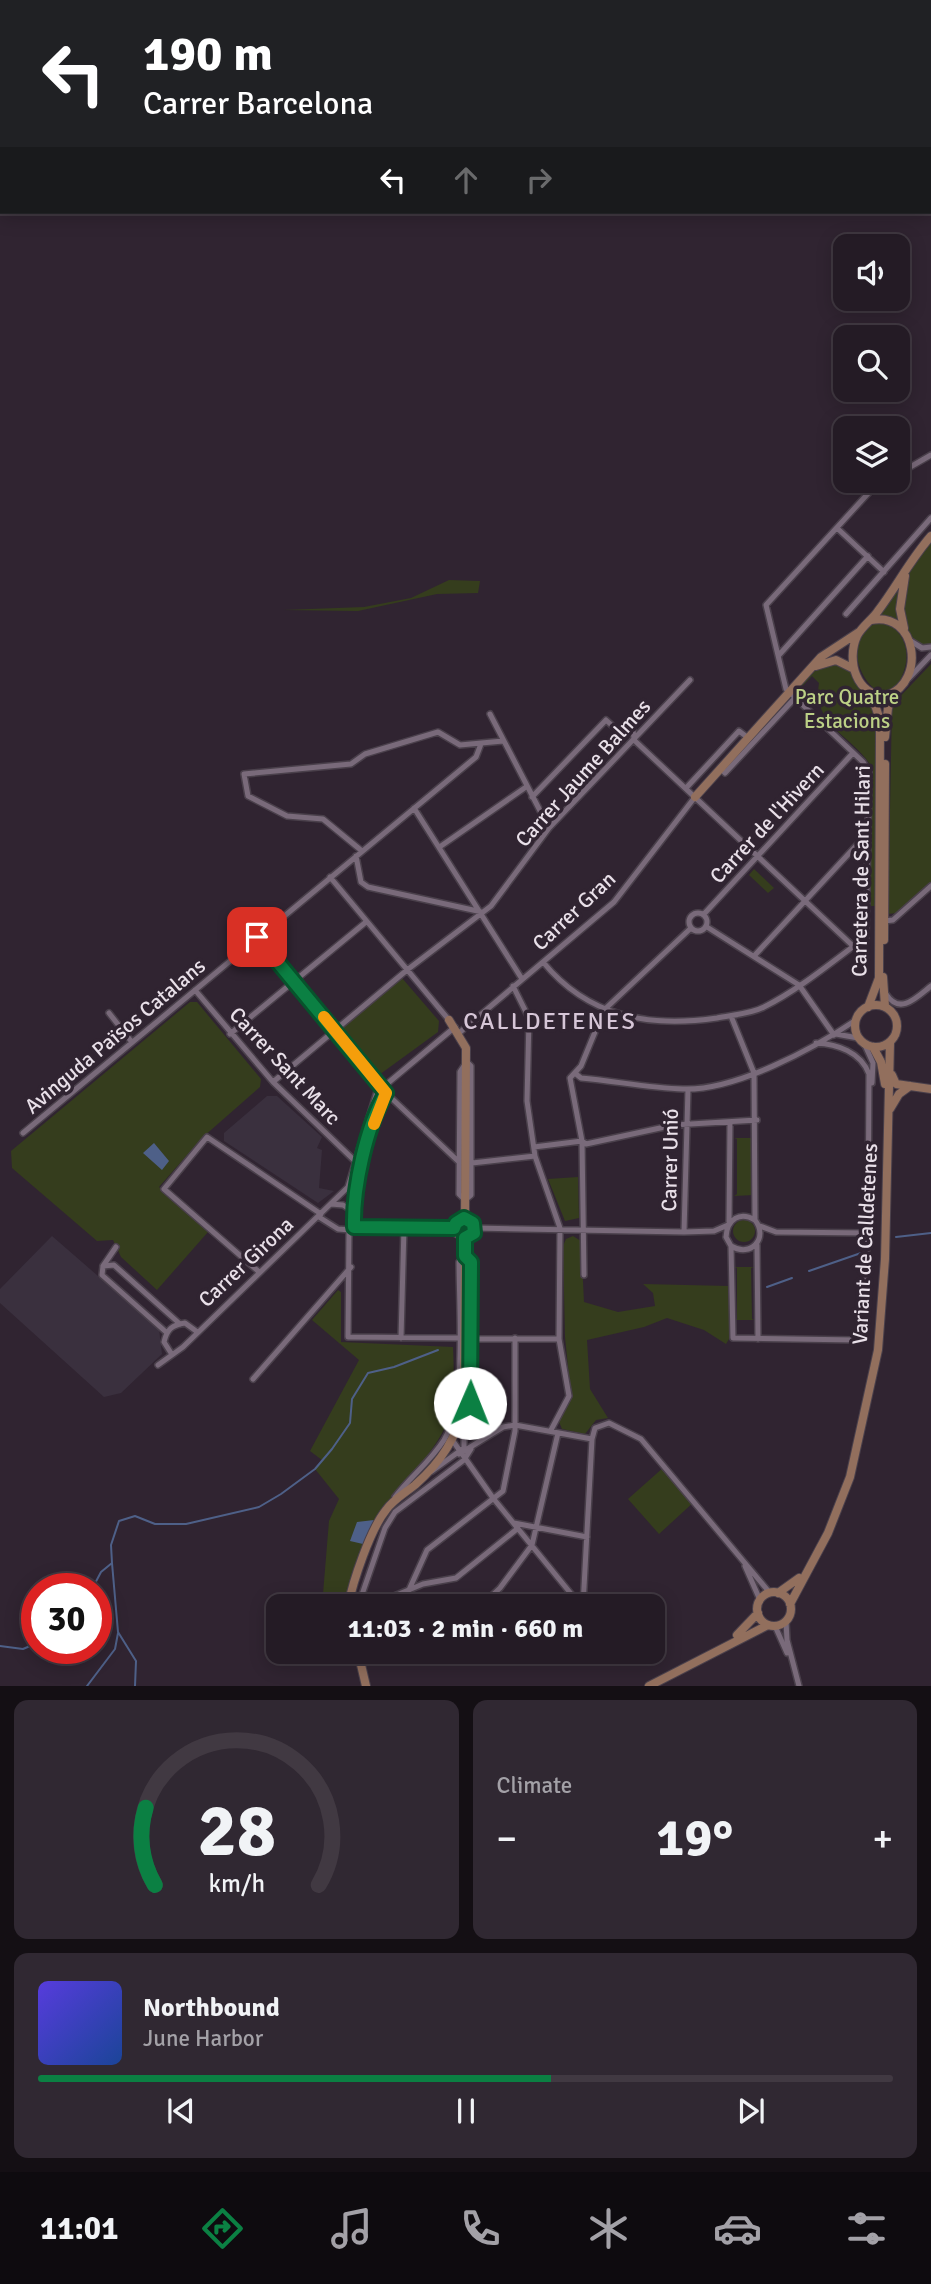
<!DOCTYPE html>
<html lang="en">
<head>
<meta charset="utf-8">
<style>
	body { margin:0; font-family:Signika,sans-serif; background:#302832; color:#f1f3f6; height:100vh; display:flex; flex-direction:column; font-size:26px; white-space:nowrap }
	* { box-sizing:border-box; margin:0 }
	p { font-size:23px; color:#a3a1a7 }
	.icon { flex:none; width:38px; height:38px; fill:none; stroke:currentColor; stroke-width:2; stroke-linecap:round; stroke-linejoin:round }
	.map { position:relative; height:1686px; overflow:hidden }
	.panel { display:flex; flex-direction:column; gap:14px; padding:14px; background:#140f14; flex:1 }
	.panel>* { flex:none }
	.banner { position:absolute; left:0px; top:0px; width:931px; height:214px; box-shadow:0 4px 18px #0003,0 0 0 2px #413942; background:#202124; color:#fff; overflow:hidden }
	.fabs { position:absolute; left:833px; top:234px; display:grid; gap:14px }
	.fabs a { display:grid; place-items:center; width:77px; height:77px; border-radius:14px; background:#241b25; box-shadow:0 4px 18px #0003,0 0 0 2px #413942; font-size:35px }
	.speed { position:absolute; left:21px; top:1573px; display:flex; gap:14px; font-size:35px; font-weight:700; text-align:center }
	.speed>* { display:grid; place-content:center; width:91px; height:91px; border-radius:50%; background:#241b25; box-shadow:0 4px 18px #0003,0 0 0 2px #413942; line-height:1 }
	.speed .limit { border:10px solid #d22; background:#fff; color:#111 }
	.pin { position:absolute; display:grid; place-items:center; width:60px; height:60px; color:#fff; margin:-30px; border-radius:14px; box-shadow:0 4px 10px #0006 }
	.me { position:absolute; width:77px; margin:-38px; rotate:1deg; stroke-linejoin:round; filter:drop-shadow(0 0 5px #0008) }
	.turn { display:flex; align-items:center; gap:24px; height:147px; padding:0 28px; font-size:32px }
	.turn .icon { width:91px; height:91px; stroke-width:2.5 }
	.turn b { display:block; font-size:49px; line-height:60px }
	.lanes { display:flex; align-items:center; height:66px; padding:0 28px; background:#0003; justify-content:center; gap:35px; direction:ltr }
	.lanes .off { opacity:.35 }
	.big { font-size:52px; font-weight:800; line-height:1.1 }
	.panel .card { flex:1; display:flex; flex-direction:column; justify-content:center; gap:10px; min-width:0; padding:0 24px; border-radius:14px; background:#302832 }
	.panel .dial { align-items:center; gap:0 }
	.dial svg { height:182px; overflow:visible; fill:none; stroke:#413942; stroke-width:7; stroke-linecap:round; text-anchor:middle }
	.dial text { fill:#f1f3f6; stroke:none }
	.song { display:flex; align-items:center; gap:21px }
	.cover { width:84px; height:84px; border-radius:10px; background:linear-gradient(135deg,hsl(250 70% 55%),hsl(220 70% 35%)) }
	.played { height:7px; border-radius:4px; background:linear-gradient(90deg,#0b8043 60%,#413942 60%) }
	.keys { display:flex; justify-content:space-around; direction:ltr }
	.heat { display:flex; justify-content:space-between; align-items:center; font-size:38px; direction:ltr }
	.panel .tiles { flex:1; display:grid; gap:14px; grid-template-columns:1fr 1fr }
	.card:last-child { grid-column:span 2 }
	.trip { position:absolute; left:266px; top:1594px; width:399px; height:70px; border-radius:14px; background:#241b25; box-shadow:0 4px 18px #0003,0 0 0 2px #413942; font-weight:800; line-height:70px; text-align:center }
	.menu { display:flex; height:112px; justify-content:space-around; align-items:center; background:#0e0b0f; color:#a3a1a7 }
	.menu .icon { width:49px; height:49px }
	.menu .current { color:#0b8043 }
	.menu b { font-size:32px; color:#f1f3f6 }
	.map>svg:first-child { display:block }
	.education { fill:#3a303e }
	.green { fill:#353d1d }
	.water { fill:#4e6088 }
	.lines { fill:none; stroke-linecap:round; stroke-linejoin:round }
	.stream { stroke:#4e6088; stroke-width:2 }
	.street-casing { stroke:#4a404b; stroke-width:8 }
	.secondary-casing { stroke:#4a404b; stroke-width:10 }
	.street { stroke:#796a7a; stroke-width:5 }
	.secondary { stroke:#926f5d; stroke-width:8 }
	.route-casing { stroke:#07532c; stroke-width:18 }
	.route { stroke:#0b8043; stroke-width:12 }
	.slow { stroke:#f59e0b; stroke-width:12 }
	.labels { text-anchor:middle; stroke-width:7; stroke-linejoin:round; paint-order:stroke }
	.park-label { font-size:21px; fill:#bcd086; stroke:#302431 }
	.street-label { font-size:21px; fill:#e9e0e9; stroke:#302431 }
	.quarter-label { font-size:24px; letter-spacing:2px; fill:#d6c6d7; stroke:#302431 }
</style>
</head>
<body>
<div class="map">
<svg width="931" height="1686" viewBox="0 0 931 1686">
	<rect width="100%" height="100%" fill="#302431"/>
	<!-- education -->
	<path class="education" d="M267 1096H277L322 1137 317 1148 322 1150 319 1188 334 1191 318 1203 224 1141V1133Z
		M52 1236 159 1329 162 1354 121 1393 104 1397 0 1303V1289Z"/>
	<!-- green -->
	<path class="green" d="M931 541V647C903 649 895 609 901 588 906 570 920 555 931 541Z
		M449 580 480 581 478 593 437 594 358 611 283 610 364 607 411 598Z
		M898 591V619L881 615 880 614Z
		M883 622C905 630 912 654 902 676 878 730 825 630 883 622Z
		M835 662 851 671 877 715V906H871V766C852 735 812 726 819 683L812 676 796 693 794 691 820 666Z
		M931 664V882L897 913 888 914 892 705Z
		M754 869 774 888 768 893 749 875Z
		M402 978 439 1021 438 1032 379 1075 339 1031Z
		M190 1002H197L261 1079 260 1087 203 1137 159 1187 208 1232 157 1290 121 1257 113 1240 97 1241 12 1168 11 1151Z
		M734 1138H754L752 1139V1194L754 1195 734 1196 737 1194V1139Z
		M578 1177 579 1218 565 1221 548 1179Z
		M733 1231a11 11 0 1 1 22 0a11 11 0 1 1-22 0Z
		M573 1236 581 1241 584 1302 618 1312 655 1306 653 1293 643 1284 729 1286V1339L726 1344 704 1330 667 1318 644 1327 587 1340 590 1389 608 1418 596 1420 585 1434 562 1429 559 1422 571 1396 565 1337 563 1246 566 1239Z
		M734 1267H754L751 1268 752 1319 754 1320H734L737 1319V1268Z
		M338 1290 341 1292V1342L453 1347C454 1370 455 1394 449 1417 441 1447 394 1492 377 1525 363 1549 357 1580 348 1606H322L329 1521 339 1499 315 1469 322 1460 310 1451 359 1360 312 1320Z
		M664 1467 695 1501 659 1534 628 1499Z
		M328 1652H358L361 1661 329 1659Z"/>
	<!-- water -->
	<path class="water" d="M154 1143 169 1161 162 1170 143 1153Z
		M374 1520 363 1544 350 1541 357 1522Z"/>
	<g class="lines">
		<!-- stream -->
		<path class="stream" d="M896 1237 931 1233
			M809 1271 861 1253
			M767 1287 792 1278
			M112 1563 118 1632 136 1661 135 1686
			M92 1589 101 1572 112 1563 111 1545 119 1521 135 1516 155 1524H186L259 1507 281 1494 315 1469 332 1449 350 1423 352 1399 368 1373 394 1367 438 1350
			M0 1646 23 1649 37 1643
			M87 1686 115 1649 118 1633"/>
		<!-- street casing -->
		<g class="street-casing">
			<path id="street" d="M898 474 931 455
				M837 528 884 572
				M846 614 931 518
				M909 640 922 648 931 647
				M779 655 868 556
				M909 678 931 655
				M490 714 549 828
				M634 740 853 946
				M720 768 725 773 794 699
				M687 787 739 731 747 737
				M532 797 606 720 618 731 628 725 622 736 633 730 634 739
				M414 808 522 979
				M441 846 526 787
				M362 851 323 819 287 816 248 796 244 774 351 764 365 754 438 732 460 745 503 741
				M356 856 361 882 368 887 482 912
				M330 877 449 1020
				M689 922a9 9 0 1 1 18 0a9 9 0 1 1-18 0Z
				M704 914 853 753
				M884 921 893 920 931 886
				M707 927 799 985 834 1035
				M257 938 386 1093 459 1162
				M755 955 867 834
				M543 962C588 1017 649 1028 717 1018 732 1015 751 1014 764 1007 800 989 833 961 866 937L869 772 863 762 786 689 766 605 874 487 884 481
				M513 986 529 1018 527 1101 535 1156 560 1228 559 1339 569 1396 551 1430
				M195 990 273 1082 356 1162
				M886 994C900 1016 917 997 931 986
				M109 1013 131 1041
				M731 1016 754 1073 755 1220C769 1238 751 1258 731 1246
				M459 1033 614 902 695 797
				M230 1034 366 922
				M836 1034 858 1038
				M864 1043 873 1063 872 1083
				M464 1066 460 1072 459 1194 465 1200 471 1195V1066L466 1061
				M576 1074 581 1078C615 1081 649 1088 683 1089 735 1091 813 1049 856 1020
				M273 1082 407 970 491 906 549 828 690 680
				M382 1088 455 1027
				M23 1133 476 757 481 744
				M534 1147 582 1141 586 1144 674 1125 757 1120
				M472 1163 535 1156
				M331 1204 343 1205 354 1212
				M319 1217 338 1229 350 1230
				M729 1222 730 1122
				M760 1226 776 1232 868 1233
				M354 1227V1193L378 1109 386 1093
				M354 1227 454 1228
				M475 1228 684 1232 714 1231 728 1225
				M349 1231 348 1337 458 1338
				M684 1232 688 1089
				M726 1237 731 1246 733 1338 855 1340 861 1333 868 1233 869 1074C861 1052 837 1044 816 1043
				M726 1237C727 1219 740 1211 755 1220
				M757 1245 758 1339
				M103 1266 116 1247
				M258 1271 164 1189 207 1137 321 1214
				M584 1275 582 1141 570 1078 581 1066 604 1010 691 928
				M166 1332 102 1275 103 1266 114 1265 180 1324
				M401 1338 404 1227
				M471 1339H559
				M171 1353 164 1342C167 1329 172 1325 185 1323L196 1331
				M158 1365 183 1347 348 1187 379 1085
				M253 1379 351 1267
				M453 1441 493 1498 581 1606
				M459 1454 503 1427 515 1425 592 1439
				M432 1471 464 1448V1410
				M395 1497C410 1477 430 1462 444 1440 467 1402 459 1308 459 1262L465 1257 471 1262 469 1426 465 1436
				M514 1523 587 1537
				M745 1566 760 1600
				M408 1592 427 1550 503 1491 515 1431V1338
				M408 1592 414 1606
				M358 1606 385 1528 395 1512 464 1460 471 1449
				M370 1606 423 1584 456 1578 517 1529
				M481 1606 500 1588 532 1545 558 1433
				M583 1606 592 1439 595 1428 609 1423 641 1439 770 1593
				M786 1621 787 1640 799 1686
				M775 1626 787 1653
				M361 1661 384 1652"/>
		</g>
		<!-- secondary casing -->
		<g class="secondary-casing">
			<path id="secondary" d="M871 620C917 611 926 681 888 695 856 698 846 660 857 636 862 626 872 620 878 611 897 586 910 560 931 536
				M904 628 900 609 905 576
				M816 666 836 660 854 669
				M885 737 888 708 894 692
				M695 797 821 657 859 632
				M884 940 885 764
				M883 977 885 1006
				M855 1026a21 21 0 1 1 42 0a21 21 0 1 1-42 0Z
				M868 1007 879 978 880 720 871 693
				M449 1020 466 1048 465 1218
				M873 1047 881 1062 885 1084
				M892 1075 896 1084 931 1089
				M890 1109 899 1094 910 1086
				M465 1218 459 1219 454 1228 456 1233 465 1238
				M465 1218 473 1223 475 1228 470 1237 465 1238
				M757 1609a17 17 0 1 1 34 0a17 17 0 1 1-34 0Z
				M778 1593 799 1578
				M790 1604 828 1533 850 1477 878 1350 885 1259 890 1043
				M348 1606C353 1581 370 1530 386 1510 393 1500 405 1493 415 1485 441 1462 458 1437 464 1402L465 1238
				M737 1635 758 1613
				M358 1652 366 1686
				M649 1686 768 1625"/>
		</g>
		<!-- street -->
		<use href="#street" class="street"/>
		<!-- secondary -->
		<use href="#secondary" class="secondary"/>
	</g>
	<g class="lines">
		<!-- route casing -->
		<g class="route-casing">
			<path id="route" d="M257 937 386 1093C366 1127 353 1188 354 1227L454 1228 456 1223 464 1218 473 1223 474 1233 465 1238V1256L471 1262 470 1403"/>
		</g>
		<!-- route -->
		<use href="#route" class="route"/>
		<!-- slow -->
		<path class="slow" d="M324 1017 386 1093 374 1124"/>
	</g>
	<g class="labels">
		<!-- park labels -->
		<g class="park-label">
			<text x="847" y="704">Parc Quatre<tspan x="847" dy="24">Estacions</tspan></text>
		</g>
		<!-- street labels -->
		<g class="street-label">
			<text transform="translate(583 773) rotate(-48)" y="7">Carrer Jaume Balmes</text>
			<text transform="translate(767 823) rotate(-47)" y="7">Carrer de l'Hivern</text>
			<text transform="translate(861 871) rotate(-89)" y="7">Carretera de Sant Hilari</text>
			<text transform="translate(574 911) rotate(-43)" y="7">Carrer Gran</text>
			<text transform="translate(115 1036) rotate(-40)" y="7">Avinguda Països Catalans</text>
			<text transform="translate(285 1066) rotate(47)" y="7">Carrer Sant Marc</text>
			<text transform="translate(670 1160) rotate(-89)" y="7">Carrer Unió</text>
			<text transform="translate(865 1244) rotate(-87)" y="7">Variant de Calldetenes</text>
			<text transform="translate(246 1262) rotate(-43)" y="7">Carrer Girona</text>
		</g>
		<!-- quarter labels -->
		<g class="quarter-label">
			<text x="550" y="1029">CALLDETENES</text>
		</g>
	</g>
</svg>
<div class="fabs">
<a><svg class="icon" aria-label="sound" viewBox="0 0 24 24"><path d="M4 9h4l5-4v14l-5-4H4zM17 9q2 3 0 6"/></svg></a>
<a><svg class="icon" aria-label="search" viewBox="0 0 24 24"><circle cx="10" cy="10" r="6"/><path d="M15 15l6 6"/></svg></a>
<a><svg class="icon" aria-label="layers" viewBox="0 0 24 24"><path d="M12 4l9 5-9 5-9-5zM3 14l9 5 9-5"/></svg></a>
</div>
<div class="speed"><div class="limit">30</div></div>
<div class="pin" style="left:257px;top:937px;background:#d93025"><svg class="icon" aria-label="arrive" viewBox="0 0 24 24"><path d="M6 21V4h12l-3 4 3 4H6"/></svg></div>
<svg class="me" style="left:470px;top:1403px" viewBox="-20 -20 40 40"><circle r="19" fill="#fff"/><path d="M0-13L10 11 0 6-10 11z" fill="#0b8043"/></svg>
<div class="trip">11:03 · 2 min · 660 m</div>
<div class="banner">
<div class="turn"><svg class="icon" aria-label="left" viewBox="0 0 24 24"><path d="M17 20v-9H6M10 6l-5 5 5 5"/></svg><div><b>190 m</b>Carrer Barcelona</div></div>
<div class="lanes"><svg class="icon" aria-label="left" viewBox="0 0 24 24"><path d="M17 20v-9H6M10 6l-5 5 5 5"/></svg><svg class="icon off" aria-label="ahead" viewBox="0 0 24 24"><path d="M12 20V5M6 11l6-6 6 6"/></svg><svg class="icon off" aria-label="right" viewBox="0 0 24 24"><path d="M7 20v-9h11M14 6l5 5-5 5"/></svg></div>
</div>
</div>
<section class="panel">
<div class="tiles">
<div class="card dial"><svg viewBox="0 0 100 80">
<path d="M14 69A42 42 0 1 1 86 69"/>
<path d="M14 69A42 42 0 0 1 10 35" stroke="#0b8043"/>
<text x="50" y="56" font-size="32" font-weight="700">28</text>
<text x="50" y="72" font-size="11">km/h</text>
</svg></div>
<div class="card"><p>Climate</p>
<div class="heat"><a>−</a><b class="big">19°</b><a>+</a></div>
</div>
<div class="card">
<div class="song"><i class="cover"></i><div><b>Northbound</b><p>June Harbor</p></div></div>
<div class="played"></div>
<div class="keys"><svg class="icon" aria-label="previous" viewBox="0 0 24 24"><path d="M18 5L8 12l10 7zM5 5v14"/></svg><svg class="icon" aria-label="pause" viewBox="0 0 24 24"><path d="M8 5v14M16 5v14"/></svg><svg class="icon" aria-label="next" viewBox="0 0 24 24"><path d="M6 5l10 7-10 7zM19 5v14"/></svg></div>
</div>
</div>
</section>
<nav class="menu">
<b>11:01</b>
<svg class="icon current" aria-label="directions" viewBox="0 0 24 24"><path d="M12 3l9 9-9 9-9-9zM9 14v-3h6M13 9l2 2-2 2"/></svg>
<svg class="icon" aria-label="music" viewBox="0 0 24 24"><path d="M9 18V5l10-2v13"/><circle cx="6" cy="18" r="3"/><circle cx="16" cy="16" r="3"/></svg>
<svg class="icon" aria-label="phone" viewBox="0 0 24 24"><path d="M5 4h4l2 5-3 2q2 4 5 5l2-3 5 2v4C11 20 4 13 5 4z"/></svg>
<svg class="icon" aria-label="climate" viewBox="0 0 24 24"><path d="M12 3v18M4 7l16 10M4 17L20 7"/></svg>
<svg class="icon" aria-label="car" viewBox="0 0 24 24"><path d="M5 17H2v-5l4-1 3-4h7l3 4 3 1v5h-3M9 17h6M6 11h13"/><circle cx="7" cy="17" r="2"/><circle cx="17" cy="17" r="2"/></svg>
<svg class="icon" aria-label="filters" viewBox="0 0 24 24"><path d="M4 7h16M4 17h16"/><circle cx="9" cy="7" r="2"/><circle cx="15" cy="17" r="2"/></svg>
</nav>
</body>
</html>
